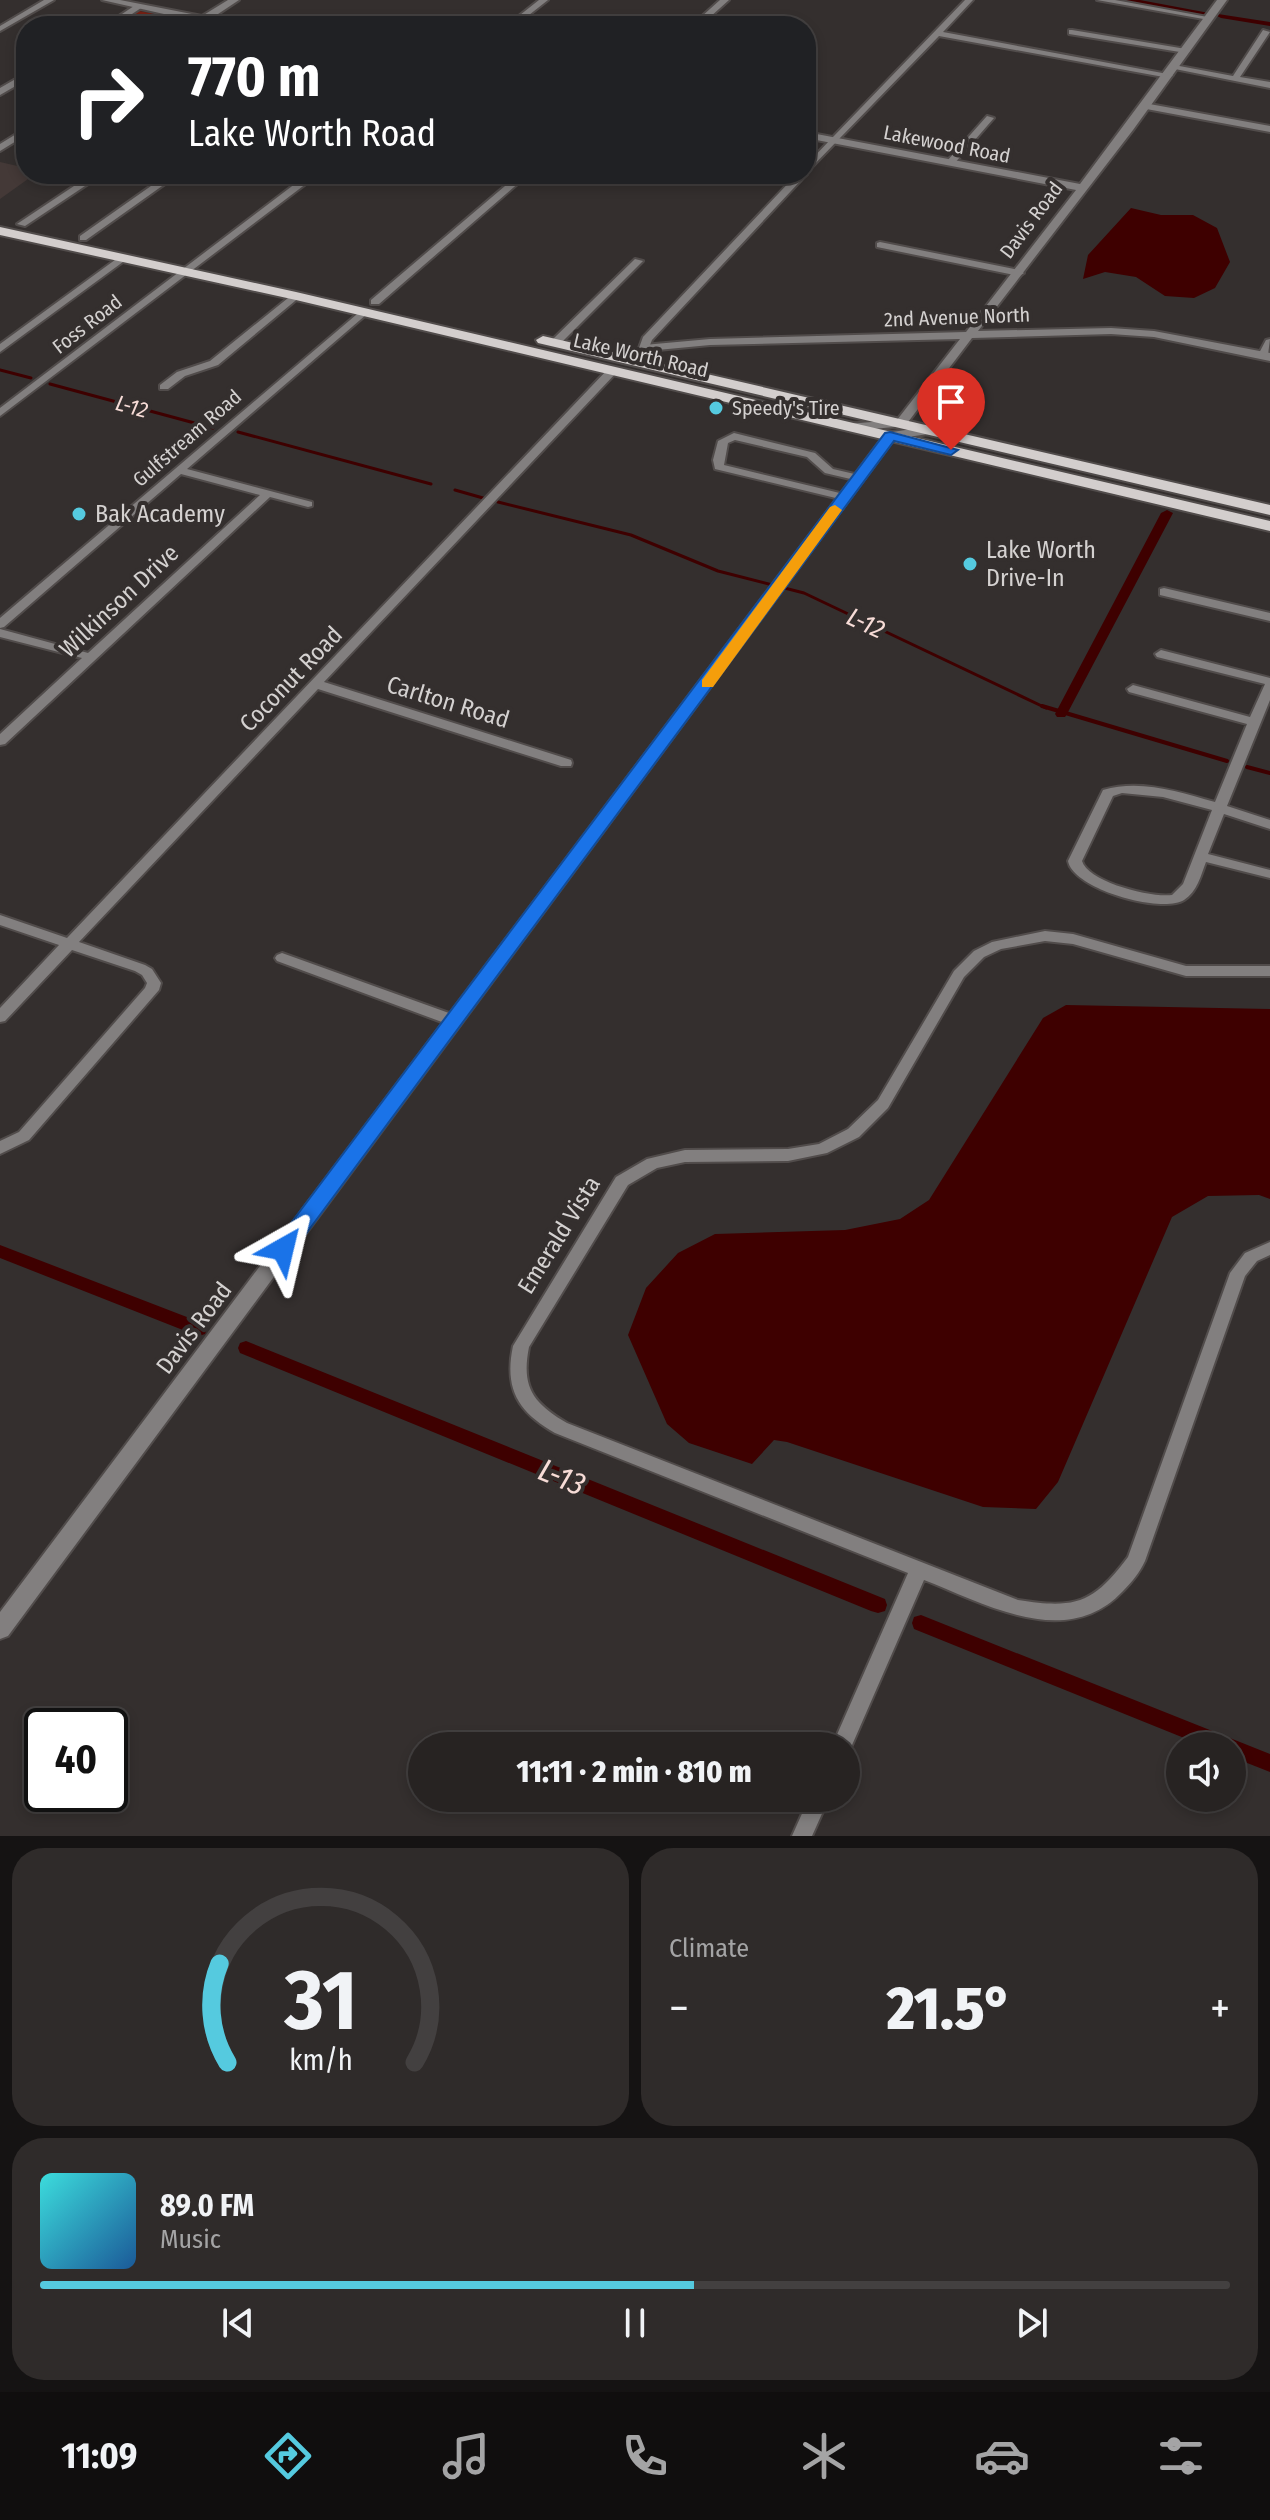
<!DOCTYPE html>
<html lang="en">
<head>
<meta charset="utf-8">
<style>
	body { margin:0; font-family:"Fira Sans Condensed",sans-serif; background:#2f2b2a; color:#f1f3f6; height:100vh; display:flex; flex-direction:column; font-size:30px; white-space:nowrap }
	* { box-sizing:border-box; margin:0 }
	p { font-size:26px; color:#a4a4a5 }
	.icon { flex:none; width:44px; height:44px; fill:none; stroke:currentColor; stroke-width:2; stroke-linecap:round; stroke-linejoin:round }
	.map { position:relative; height:1836px; overflow:hidden }
	.side { display:flex; flex-direction:column; gap:12px; padding:12px; background:#151313; flex:1 }
	.side>* { flex:none }
	.guide { position:absolute; left:16px; top:16px; width:800px; height:168px; border-radius:32px; box-shadow:0 4px 12px #0003,0 0 0 2px #434040; background:#202124; color:#fff; overflow:hidden }
	.fabs { position:absolute; left:1166px; top:1732px; display:grid; gap:16px }
	.fabs a { display:grid; place-items:center; width:80px; height:80px; border-radius:50%; background:#272322; box-shadow:0 4px 12px #0003,0 0 0 2px #434040; font-size:40px }
	.speed { position:absolute; left:24px; top:1708px; display:flex; gap:16px; font-size:40px; font-weight:700; text-align:center }
	.speed>* { display:grid; place-content:center; width:104px; height:104px; border-radius:50%; background:#272322; box-shadow:0 4px 12px #0003,0 0 0 2px #434040; line-height:1 }
	.speed .limit { border:4px solid #111; border-radius:12px; background:#fff; color:#111 }
	.pin { position:absolute; display:grid; place-items:center; width:68px; height:68px; color:#fff; margin:-82px -34px; border-radius:50% 50% 50% 0; rotate:-45deg; box-shadow:0 0 8px #0007 }
	.pin .icon { rotate:45deg }
	.me { position:absolute; width:88px; margin:-44px; rotate:37deg; stroke-linejoin:round; filter:drop-shadow(0 0 6px #0008) }
	.turn { display:flex; align-items:center; gap:28px; height:168px; padding:0 40px; font-size:36px }
	.turn .icon { width:104px; height:104px; stroke-width:2.5 }
	.turn b { display:block; font-size:56px; line-height:68px }
	.big { font-size:60px; font-weight:800; line-height:1.1 }
	.side .tile { flex:1; display:flex; flex-direction:column; justify-content:center; gap:12px; min-width:0; padding:0 28px; border-radius:32px; background:#2f2b2a }
	.side .dial { align-items:center; gap:0 }
	.dial svg { height:208px; overflow:visible; fill:none; stroke:#434040; stroke-width:7; stroke-linecap:round; text-anchor:middle }
	.dial text { fill:#f1f3f6; stroke:none }
	.song { display:flex; align-items:center; gap:24px }
	.cover { width:96px; height:96px; border-radius:12px; background:linear-gradient(135deg,hsl(180 70% 55%),hsl(210 70% 35%)) }
	.played { height:8px; border-radius:4px; background:linear-gradient(90deg,#55cadf 55%,#434040 55%) }
	.keys { display:flex; justify-content:space-around; direction:ltr }
	.heat { display:flex; justify-content:space-between; align-items:center; font-size:44px; direction:ltr }
	.side .tiles { flex:1; display:grid; gap:12px; grid-template-columns:1fr 1fr }
	.tile:last-child { grid-column:span 2 }
	.trip { position:absolute; left:408px; top:1732px; width:452px; height:80px; border-radius:40px; background:#272322; box-shadow:0 4px 12px #0003,0 0 0 2px #434040; font-weight:800; line-height:80px; text-align:center }
	.dock { display:flex; height:128px; justify-content:space-around; align-items:center; background:#100e0e; color:#a4a4a5 }
	.dock .icon { width:56px; height:56px }
	.dock .active { color:#55cadf }
	.dock b { font-size:36px; color:#f1f3f6 }
	.map>svg:first-child { display:block }
	.built { fill:#443937 }
	.green { fill:#742014 }
	.water { fill:#3e0000 }
	.lines { fill:none; stroke-linecap:round; stroke-linejoin:round }
	.stream-far1 { stroke:#3e0000; stroke-width:3 }
	.stream { stroke:#3e0000; stroke-width:4 }
	.canal { fill:#3e0000; fill-rule:evenodd }
	.minor-casing { stroke:#514c4b; stroke-width:4 }
	.tertiary-casing { stroke:#514c4b; stroke-width:4 }
	.primary-casing { stroke:#514c4b; stroke-width:4 }
	.minor { fill:#827f7f; fill-rule:evenodd }
	.tertiary { fill:#827f7f; fill-rule:evenodd }
	.primary { fill:#d3cecd; fill-rule:evenodd }
	.route { fill:#1a73e8; stroke:#114b97; stroke-width:2 }
	.slow { fill:#f59e0b }
	.poi-dot { fill:#55cadf; stroke:#342f2e; stroke-width:3 }
	.labels { text-anchor:middle; stroke-width:8; stroke-linejoin:round; paint-order:stroke }
	.far-street-label { font-size:20px; fill:#d4d1d0; stroke:#342f2e }
	.far-poi-label { font-size:20px; fill:#d4d1d0; stroke:#342f2e; text-anchor:start }
	.far-water-label { font-size:22px; font-style:italic; fill:#f7dcd7; stroke:#342f2e }
	.poi-label { font-size:24px; fill:#d4d1d0; stroke:#342f2e; text-anchor:start }
	.street-label { font-size:24px; fill:#d4d1d0; stroke:#342f2e }
	.water-label { font-size:26px; font-style:italic; fill:#f7dcd7; stroke:#342f2e }
	.near-water-label { font-size:32px; font-style:italic; fill:#f7dcd7; stroke:#342f2e }
</style>
</head>
<body>
<div class="map">
<svg width="1270" height="1836" viewBox="0 0 1270 1836">
	<rect width="100%" height="100%" fill="#342f2e"/>
	<!-- built -->
	<path class="built" d="M0 162 26 168V174H35L0 199Z"/>
	<!-- green -->
	<path class="green" d="M139 11 181 19 183 23 179 26H114Z"/>
	<!-- water -->
	<path class="water" d="M1131 208 1161 215H1193L1217 228 1230 262 1215 288 1194 298 1165 296 1136 277 1105 272 1083 279 1088 255Z
		M1066 1005 1270 1009V1199L1259 1195 1208 1196 1172 1217 1058 1482 1036 1509 983 1507 787 1442 774 1440 752 1464 689 1443 667 1424 628 1335 646 1288 678 1253 715 1234 845 1230 900 1219 929 1200 1043 1018Z"/>
	<g class="lines">
		<!-- stream-far1 -->
		<path class="stream-far1" d="M0 370 31 378
			M50 384 213 428
			M238 432 431 484
			M455 490 483 498
			M498 502 631 535 718 571 804 593 1046 708"/>
		<!-- stream -->
		<path class="stream" d="M1042 706 1227 761
			M1247 767 1270 773"/>
		<!-- canal -->
		<path class="canal" d="M1121 0H1140L1209 13 1205 15Z
			M1218 14 1270 22V26L1221 18 1217 16Z
			M1167 510 1173 513 1067 714 1065 717H1057L1055 714 1161 513Z
			M0 1245 205 1324 207 1329 205 1334 199 1336 193 1334 0 1258Z
			M246 1341 885 1599 887 1605 885 1611 878 1613 871 1611 240 1353 238 1348 240 1343Z
			M921 1615 1270 1754V1772L1232 1757V1746H1204L914 1629 912 1623 914 1617Z"/>
		<!-- minor casing -->
		<g class="minor-casing">
			<path id="minor" d="M44 0H54L0 31V26Z
				M539 0H548L515 26H506Z
				M720 0H729L700 26H691Z
				M965 0H973L943 32 1173 75 1169 78 939 36 806 173V165Z
				M1097 0H1115L1213 18 1209 20Z
				M137 4 144 6 114 26H104Z
				M1072 30 1186 49 1190 51 1186 53 1069 34V30Z
				M1263 30 1270 32 1240 77 1270 82V88L1170 68 1174 65 1233 76Z
				M26 73V80L0 95V88Z
				M1144 103 1270 126V132L1141 108V104Z
				M987 116 994 118 953 165H947V161Z
				M806 173 807 174 805 176 652 340 648 350H640L639 348 643 337 797 174Z
				M92 174H103L25 226 17 224Z
				M168 174H179L86 240H80V236Z
				M308 174H319L0 416V408Z
				M519 174H529L379 304H371V300Z
				M880 242 1019 270 1024 273 1019 276 877 247V243Z
				M119 257 127 259 0 352V344Z
				M635 259 643 261 559 345H551V341Z
				M293 294 301 296 218 365 185 376 168 389H160V385L177 372 210 361Z
				M363 309 368 312 367 314 187 469 312 502V506L308 507 270 497 5 744 0 745V734L82 658 0 637V629L88 653 260 495 181 474 4 627 0 628V618Z
				M1270 339 1268 355 1259 357 1258 355 1266 340Z
				M612 368 617 371 616 373 324 682 571 760 572 763 571 766H561L318 689 79 942 145 965 152 969 161 983 159 990 29 1140 0 1154V1141L19 1132 145 988 147 983 142 975 135 971 72 950 5 1021 0 1022V1008L59 945 0 925V915L67 938 608 369Z
				M734 433 815 453 833 469 863 476 865 478 859 481 825 473 807 457 735 440 728 443 724 465 848 495 850 497 844 500 715 469 713 460 718 441Z
				M1164 588 1270 613V621L1160 595V589Z
				M1161 650 1270 678V700L1227 806 1270 820V829L1224 814 1208 854 1270 870V878L1206 862C1201 875 1197 892 1184 900 1161 914 1073 889 1068 861L1103 790C1141 779 1178 792 1215 802L1247 724 1129 692 1127 689 1133 685 1250 717 1265 684 1157 657 1155 654ZM1122 793 1163 797 1212 810 1183 884 1172 895C1151 898 1088 882 1082 861L1113 796Z
				M1045 931 1073 934 1186 966H1270V976H1186L1073 944 1045 941 1001 949 984 957 964 977 888 1108 859 1137 827 1153 788 1161 685 1162 657 1168 628 1185 529 1347C521 1387 533 1403 567 1423L1018 1600C1075 1609 1093 1604 1128 1557L1230 1273 1245 1253 1270 1242V1255L1257 1261 1245 1276 1145 1561C1140 1572 1132 1582 1123 1591 1067 1651 986 1604 924 1580L849 1752 846 1754V1746H832L908 1573 555 1433C518 1412 504 1389 513 1346L616 1177 647 1159 685 1150 788 1149 819 1144 848 1129 878 1100 954 971 974 951 992 942Z
				M282 953 460 1017 462 1021 460 1025H450L277 961 275 958 277 955Z
				M809 1798H829L812 1836H792Z"/>
		</g>
		<!-- tertiary casing -->
		<g class="tertiary-casing">
			<path id="tertiary" d="M102 0H120L202 16 228 0H239L212 18 241 26 205 23 198 26 193 23 195 21Z
				M1217 0H1227L1133 130 978 331 1111 328 1154 331 1270 353V361L1154 337 1111 334 972 338 905 426 851 431 847 430V424L897 420 960 339 710 345 647 351 623 363 617 359 644 345 710 339 966 332 1076 190 806 138V132L1080 184Z
				M26 128V135L0 151V144Z
				M931 426 935 427V433L894 439 8 1636 0 1639V1612L886 433Z"/>
		</g>
		<!-- primary casing -->
		<g class="primary-casing">
			<path id="primary" d="M0 227 296 292 1270 521V531L296 300 0 235Z
				M543 336 1270 505V515L538 343 536 340Z"/>
		</g>
		<!-- minor -->
		<use href="#minor" class="minor"/>
		<!-- tertiary -->
		<use href="#tertiary" class="tertiary"/>
		<!-- primary -->
		<use href="#primary" class="primary"/>
	</g>
	<!-- route -->
	<path class="route" d="M890 432 958 450 951 455 894 441 291 1254H276L273 1249 276 1243 885 433Z"/>
	<!-- slow -->
	<path class="slow" d="M835 505 842 510 713 687H702V680L830 507Z"/>
	<!-- markers -->
	<g class="poi-dot">
		<circle cx="716" cy="408" r="8"/>
		<circle cx="79" cy="514" r="8"/>
		<circle cx="970" cy="564" r="8"/>
	</g>
	<g class="labels">
		<!-- far-street labels -->
		<g class="far-street-label">
			<text transform="translate(947 144) rotate(11)" y="7">Lakewood Road</text>
			<text transform="translate(1031 220) rotate(-53)" y="7">Davis Road</text>
			<text transform="translate(957 317) rotate(-2)" y="7">2nd Avenue North</text>
			<text transform="translate(87 324) rotate(-38)" y="7">Foss Road</text>
			<text transform="translate(641 355) rotate(13)" y="7">Lake Worth Road</text>
			<text transform="translate(187 438) rotate(-41)" y="7">Gulfstream Road</text>
		</g>
		<!-- far-poi labels -->
		<g class="far-poi-label">
			<text x="732" y="415">Speedy's Tire</text>
		</g>
		<!-- far-water labels -->
		<g class="far-water-label">
			<text transform="translate(132 406) rotate(15)" y="8">L-12</text>
		</g>
		<!-- poi labels -->
		<g class="poi-label">
			<text x="95" y="522">Bak Academy</text>
			<text x="986" y="558">Lake Worth<tspan x="986" dy="28">Drive-In</tspan></text>
		</g>
		<!-- street labels -->
		<g class="street-label">
			<text transform="translate(119 601) rotate(-43)" y="8">Wilkinson Drive</text>
			<text transform="translate(291 679) rotate(-46)" y="8">Coconut Road</text>
			<text transform="translate(448 702) rotate(17)" y="8">Carlton Road</text>
			<text transform="translate(559 1235) rotate(-58)" y="8">Emerald Vista</text>
			<text transform="translate(194 1328) rotate(-53)" y="8">Davis Road</text>
		</g>
		<!-- water labels -->
		<g class="water-label">
			<text transform="translate(866 623) rotate(25)" y="9">L-12</text>
		</g>
		<!-- near-water labels -->
		<g class="near-water-label">
			<text transform="translate(562 1477) rotate(22)" y="11">L-13</text>
		</g>
	</g>
</svg>
<div class="fabs">
<a><svg class="icon" aria-label="sound" viewBox="0 0 24 24"><path d="M4 9h4l5-4v14l-5-4H4zM17 9q2 3 0 6"/></svg></a>
</div>
<div class="speed"><div class="limit">40</div></div>
<div class="pin" style="left:951px;top:450px;background:#d93025"><svg class="icon" aria-label="arrive" viewBox="0 0 24 24"><path d="M6 21V4h12l-3 4 3 4H6"/></svg></div>
<svg class="me" style="left:283px;top:1249px" viewBox="-20 -20 40 40"><path d="M0-17L14 15 0 8-14 15z" fill="#1a73e8" stroke="#fff" stroke-width="4"/></svg>
<div class="trip">11:11 · 2 min · 810 m</div>
<div class="guide">
<div class="turn"><svg class="icon" aria-label="right" viewBox="0 0 24 24"><path d="M7 20v-9h11M14 6l5 5-5 5"/></svg><div><b>770 m</b>Lake Worth Road</div></div>
</div>
</div>
<section class="side">
<div class="tiles">
<div class="tile dial"><svg viewBox="0 0 100 80">
<path d="M14 69A42 42 0 1 1 86 69"/>
<path d="M14 69A42 42 0 0 1 11 31" stroke="#55cadf"/>
<text x="50" y="56" font-size="32" font-weight="700">31</text>
<text x="50" y="72" font-size="11">km/h</text>
</svg></div>
<div class="tile"><p>Climate</p>
<div class="heat"><a>−</a><b class="big">21.5°</b><a>+</a></div>
</div>
<div class="tile">
<div class="song"><i class="cover"></i><div><b>89.0 FM</b><p>Music</p></div></div>
<div class="played"></div>
<div class="keys"><svg class="icon" aria-label="previous" viewBox="0 0 24 24"><path d="M18 5L8 12l10 7zM5 5v14"/></svg><svg class="icon" aria-label="pause" viewBox="0 0 24 24"><path d="M8 5v14M16 5v14"/></svg><svg class="icon" aria-label="next" viewBox="0 0 24 24"><path d="M6 5l10 7-10 7zM19 5v14"/></svg></div>
</div>
</div>
</section>
<nav class="dock">
<b>11:09</b>
<svg class="icon active" aria-label="directions" viewBox="0 0 24 24"><path d="M12 3l9 9-9 9-9-9zM9 14v-3h6M13 9l2 2-2 2"/></svg>
<svg class="icon" aria-label="music" viewBox="0 0 24 24"><path d="M9 18V5l10-2v13"/><circle cx="6" cy="18" r="3"/><circle cx="16" cy="16" r="3"/></svg>
<svg class="icon" aria-label="phone" viewBox="0 0 24 24"><path d="M5 4h4l2 5-3 2q2 4 5 5l2-3 5 2v4C11 20 4 13 5 4z"/></svg>
<svg class="icon" aria-label="climate" viewBox="0 0 24 24"><path d="M12 3v18M4 7l16 10M4 17L20 7"/></svg>
<svg class="icon" aria-label="car" viewBox="0 0 24 24"><path d="M5 17H2v-5l4-1 3-4h7l3 4 3 1v5h-3M9 17h6M6 11h13"/><circle cx="7" cy="17" r="2"/><circle cx="17" cy="17" r="2"/></svg>
<svg class="icon" aria-label="filters" viewBox="0 0 24 24"><path d="M4 7h16M4 17h16"/><circle cx="9" cy="7" r="2"/><circle cx="15" cy="17" r="2"/></svg>
</nav>
</body>
</html>
